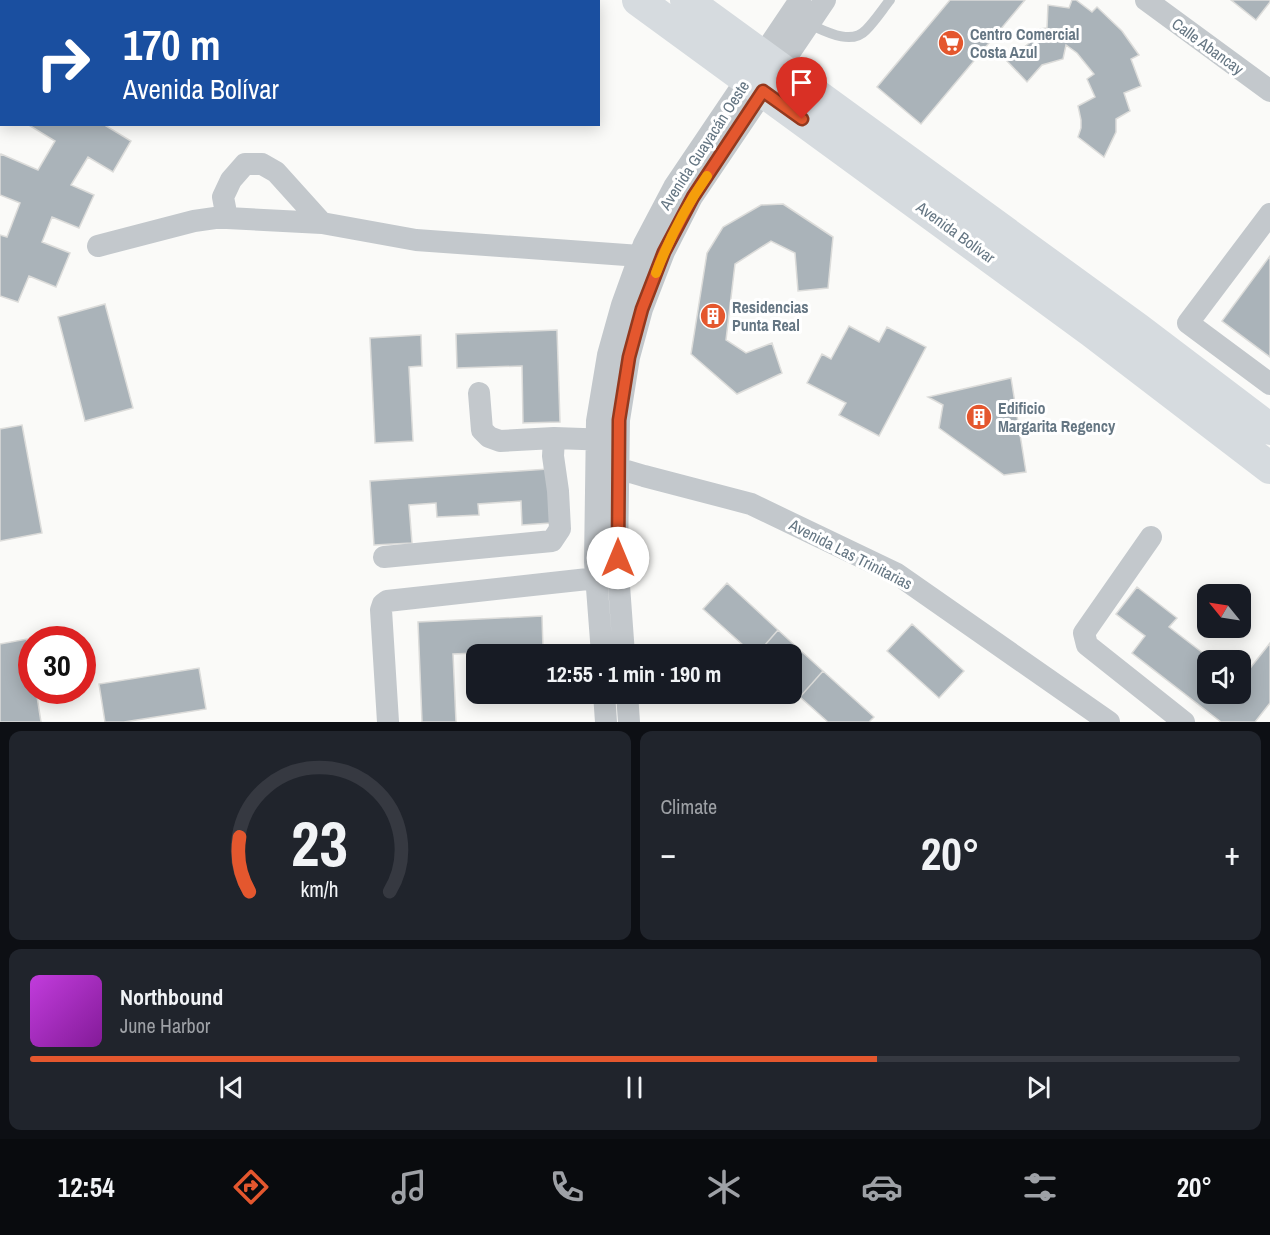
<!DOCTYPE html>
<html lang="en">
<head>
<meta charset="utf-8">
<style>
	body { margin:0; font-family:"Archivo Narrow",sans-serif; background:#20242c; color:#f1f3f6; height:100vh; display:flex; flex-direction:column; font-size:22px; white-space:nowrap }
	* { box-sizing:border-box; margin:0 }
	p { font-size:20px; color:#9ea1a6 }
	.icon { flex:none; width:33px; height:33px; fill:none; stroke:currentColor; stroke-width:2; stroke-linecap:round; stroke-linejoin:round }
	.map { position:relative; height:722px; overflow:hidden }
	.sheet { display:flex; flex-direction:column; gap:9px; padding:9px; background:#0d0f14; flex:1 }
	.sheet>* { flex:none }
	.top-card { position:absolute; left:0px; top:0px; width:600px; height:126px; box-shadow:0 3px 15px #0003; background:#1a4fa0; color:#fff; overflow:hidden }
	.needle { width:39px; rotate:300deg }
	.fabs { position:absolute; left:1197px; top:584px; display:grid; gap:12px }
	.fabs a { display:grid; place-items:center; width:54px; height:54px; border-radius:12px; background:#171b24; box-shadow:0 3px 15px #0003; font-size:30px }
	.speed { position:absolute; left:18px; top:626px; display:flex; gap:12px; font-size:30px; font-weight:700; text-align:center }
	.speed>* { display:grid; place-content:center; width:78px; height:78px; border-radius:50%; background:#171b24; box-shadow:0 3px 15px #0003; line-height:1 }
	.speed .limit { border:9px solid #d22; background:#fff; color:#111 }
	.pin { position:absolute; display:grid; place-items:center; width:51px; height:51px; color:#fff; margin:-62px -26px; border-radius:50% 50% 50% 0; rotate:-45deg; box-shadow:0 0 6px #0007 }
	.pin .icon { rotate:45deg }
	.me { position:absolute; width:66px; margin:-33px; rotate:0deg; stroke-linejoin:round; filter:drop-shadow(0 0 4px #0008) }
	.turn { display:flex; align-items:center; gap:21px; height:126px; padding:0 24px; font-size:27px }
	.turn .icon { width:78px; height:78px; stroke-width:2.5 }
	.turn b { display:block; font-size:42px; line-height:51px }
	.big { font-size:45px; font-weight:700; line-height:1.1 }
	.sheet .tile { flex:1; display:flex; flex-direction:column; justify-content:center; gap:9px; min-width:0; padding:0 21px; border-radius:12px; background:#20242c }
	.sheet .dial { align-items:center; gap:0 }
	.dial svg { height:156px; overflow:visible; fill:none; stroke:#363941; stroke-width:7; stroke-linecap:round; text-anchor:middle }
	.dial text { fill:#f1f3f6; stroke:none }
	.song { display:flex; align-items:center; gap:18px }
	.cover { width:72px; height:72px; border-radius:9px; background:linear-gradient(135deg,hsl(290 70% 55%),hsl(290 70% 35%)) }
	.played { height:6px; border-radius:3px; background:linear-gradient(90deg,#e4572e 70%,#363941 70%) }
	.keys { display:flex; justify-content:space-around; direction:ltr }
	.heat { display:flex; justify-content:space-between; align-items:center; font-size:33px; direction:ltr }
	.sheet .tiles { flex:1; display:grid; gap:9px; grid-template-columns:1fr 1fr }
	.tile:last-child { grid-column:span 2 }
	.trip { position:absolute; left:466px; top:644px; width:336px; height:60px; border-radius:12px; background:#171b24; box-shadow:0 3px 15px #0003; font-weight:700; line-height:60px; text-align:center }
	.tabs { display:flex; height:96px; justify-content:space-around; align-items:center; background:#090b0e; color:#9ea1a6 }
	.tabs .icon { width:42px; height:42px }
	.tabs .on { color:#e4572e }
	.tabs b { font-size:27px; color:#f1f3f6 }
	.map>svg:first-child { display:block }
	.building { fill:#aab3b9; stroke:#dcdcda; stroke-width:1.5 }
	.lines { fill:none; stroke-linecap:round; stroke-linejoin:round }
	.lane { stroke:#c3c8cc; stroke-width:10 }
	.street { stroke:#c3c8cc; stroke-width:22 }
	.secondary { stroke:#d6dbdf; stroke-width:32 }
	.route-casing { stroke:#94391e; stroke-width:15 }
	.route { stroke:#e4572e; stroke-width:10 }
	.slow { stroke:#f59e0b; stroke-width:10 }
	.labels { text-anchor:middle; stroke-width:6; stroke-linejoin:round; paint-order:stroke }
	.poi-label { font-size:16px; font-weight:bold; fill:#657683; stroke:#fff; text-anchor:start }
	.street-label { font-size:16px; fill:#657683; stroke:#fff }
</style>
</head>
<body>
<div class="map">
<svg width="1270" height="722" viewBox="0 0 1270 722">
	<rect width="100%" height="100%" fill="#fafaf8"/>
	<!-- building -->
	<path class="building" d="M950 0H1025L921 124 877 87Z
		M1072 0H1076L1092 12 1097 7 1122 31 1139 55 1131 59 1141 86 1124 93 1130 111 1116 119V132L1104 157 1078 137 1081 128V120L1078 106 1095 97 1087 79 1094 74 1077 53 1066 45 1063 59 1042 65 1027 82 1007 61 1033 40 1032 30 1047 28 1048 5 1069 8Z
		M1231 0H1270V2L1256 20Z
		M27 124H107L106 126 131 141 113 172 88 157 71 185 94 195 79 228 52 217 42 242 70 253 56 287 29 276 18 302 0 296V235L7 237 20 203 0 195V156L1 154 38 170 55 141Z
		M783 204 833 237 828 288 798 291 795 253 771 241 735 264 726 340 746 353 772 343 782 373 737 394 691 354 707 253 723 227 761 205Z
		M1270 256V357L1222 321Z
		M105 304 133 408 85 421 58 317Z
		M849 326 879 342 887 327 926 347 879 436 839 415 846 403 807 383 822 354 831 359Z
		M557 330 560 422 523 423 522 366 457 368 456 334Z
		M421 335 422 366 409 367 413 441 375 443 370 338Z
		M1011 378 1026 472 1004 475 939 428 943 405 928 397Z
		M22 425 42 533 0 541V429Z
		M548 469 551 523 522 525 521 501 478 504 479 515 437 517 436 503 409 505 412 543 374 545 370 481Z
		M727 583 778 630 757 654H753L703 609Z
		M1137 587 1177 618 1169 627 1212 660H1208V693H1240V681L1270 643V703L1255 722H1221L1132 653 1145 636 1116 614Z
		M542 616 543 650 453 654 456 722H422L418 622Z
		M912 624 964 671 939 698 887 651Z
		M778 630 823 671 800 697 792 690V654H757Z
		M27 639 32 665V690H36L41 722H0V644Z
		M199 668 206 709 124 722H105L99 684Z
		M823 671 874 717 869 722H828L800 697Z"/>
	<g class="lines">
		<!-- lane -->
		<path class="lane" d="M809 24C825 31 851 46 866 30 875 21 882 10 890 0"/>
		<!-- street -->
		<path class="street" d="M1146 0 1270 91
			M1270 214 1188 323 1270 384
			M227 218 223 197 231 180 245 164H262L276 172 322 223
			M98 246 194 221 215 218H227L322 223 416 240 640 256
			M479 393 482 430 489 437 500 441 554 438
			M605 466 617 468 644 476 751 504 897 574 1109 722
			M1151 537 1084 633 1087 645 1184 722
			M384 557 552 541 560 529 558 491 553 456 554 438 611 440
			M602 654 595 562 597 421 608 355 622 305 644 244 674 187 800 0
			M624 654 617 558 619 420 629 357 642 309 664 252 692 197 825 0
			M604 693 606 722
			M627 693 629 722
			M388 722 381 610 383 604 387 601 597 578"/>
		<!-- secondary -->
		<path class="secondary" d="M638 0 1091 331 1270 468
			M686 0 1138 329 1270 429"/>
	</g>
	<g class="lines">
		<!-- route casing -->
		<g class="route-casing">
			<path id="route" d="M618 558 619 420 629 357 642 309 664 252 693 197 763 91 802 119"/>
		</g>
		<!-- route -->
		<use href="#route" class="route"/>
		<!-- slow -->
		<path class="slow" d="M656 273C669 239 686 206 707 176"/>
	</g>
	<!-- icons -->
	<defs>
		<g id="supermarket-disc" transform="scale(1.35)"><circle r="9.5" fill="#e4572e" stroke="#fff"/><path d="M-6-5.5h2.5l.6 2H6L4.5 2H-2.5L-4.4-4H-6ZM-1.5 3.2a1.3 1.3 0 1 0 .1 0ZM3 3.2a1.3 1.3 0 1 0 .1 0Z" fill="#fff"/></g>
		<g id="building-disc" transform="scale(1.35)"><circle r="9.5" fill="#e4572e" stroke="#fff"/><path d="M-4-6H4V6H1V3H-1V6H-4ZM-2.5-4.3h1.7v1.8h-1.7ZM.8-4.3h1.7v1.8H.8ZM-2.5-1h1.7V.8h-1.7ZM.8-1h1.7V.8H.8Z" fill="#fff"/></g>
	</defs>
	<g fill-rule="evenodd">
		<use href="#supermarket-disc" x="951" y="43"/>
		<use href="#building-disc" x="713" y="316"/>
		<use href="#building-disc" x="979" y="417"/>
	</g>
	<g class="labels">
		<!-- poi labels -->
		<g class="poi-label">
			<text x="970" y="40">Centro Comercial<tspan x="970" dy="18">Costa Azul</tspan></text>
			<text x="732" y="313">Residencias<tspan x="732" dy="18">Punta Real</tspan></text>
			<text x="998" y="414">Edificio<tspan x="998" dy="18">Margarita Regency</tspan></text>
		</g>
		<!-- street labels -->
		<g class="street-label">
			<text transform="translate(1208 46) rotate(36)" y="6">Calle Abancay</text>
			<text transform="translate(704 145) rotate(-57)" y="6">Avenida Guayacán Oeste</text>
			<text transform="translate(956 232) rotate(36)" y="6">Avenida Bolívar</text>
			<text transform="translate(851 554) rotate(27)" y="6">Avenida Las Trinitarias</text>
		</g>
	</g>
</svg>
<div class="fabs">
<a><svg class="needle" viewBox="-14 -14 28 28"><path d="M0-13l5 13h-10z" fill="#e53935"/><path d="M0 13l5-13h-10z" fill="#9ea1a6"/></svg></a>
<a><svg class="icon" aria-label="sound" viewBox="0 0 24 24"><path d="M4 9h4l5-4v14l-5-4H4zM17 9q2 3 0 6"/></svg></a>
</div>
<div class="speed"><div class="limit">30</div></div>
<div class="pin" style="left:802px;top:119px;background:#d93025"><svg class="icon" aria-label="arrive" viewBox="0 0 24 24"><path d="M6 21V4h12l-3 4 3 4H6"/></svg></div>
<svg class="me" style="left:618px;top:558px" viewBox="-20 -20 40 40"><circle r="19" fill="#fff"/><path d="M0-13L10 11 0 6-10 11z" fill="#e4572e"/></svg>
<div class="trip">12:55 · 1 min · 190 m</div>
<div class="top-card">
<div class="turn"><svg class="icon" aria-label="right" viewBox="0 0 24 24"><path d="M7 20v-9h11M14 6l5 5-5 5"/></svg><div><b>170 m</b>Avenida Bolívar</div></div>
</div>
</div>
<section class="sheet">
<div class="tiles">
<div class="tile dial"><svg viewBox="0 0 100 80">
<path d="M14 69A42 42 0 1 1 86 69"/>
<path d="M14 69A42 42 0 0 1 9 41" stroke="#e4572e"/>
<text x="50" y="56" font-size="32" font-weight="700">23</text>
<text x="50" y="72" font-size="11">km/h</text>
</svg></div>
<div class="tile"><p>Climate</p>
<div class="heat"><a>−</a><b class="big">20°</b><a>+</a></div>
</div>
<div class="tile">
<div class="song"><i class="cover"></i><div><b>Northbound</b><p>June Harbor</p></div></div>
<div class="played"></div>
<div class="keys"><svg class="icon" aria-label="previous" viewBox="0 0 24 24"><path d="M18 5L8 12l10 7zM5 5v14"/></svg><svg class="icon" aria-label="pause" viewBox="0 0 24 24"><path d="M8 5v14M16 5v14"/></svg><svg class="icon" aria-label="next" viewBox="0 0 24 24"><path d="M6 5l10 7-10 7zM19 5v14"/></svg></div>
</div>
</div>
</section>
<nav class="tabs">
<b>12:54</b>
<svg class="icon on" aria-label="directions" viewBox="0 0 24 24"><path d="M12 3l9 9-9 9-9-9zM9 14v-3h6M13 9l2 2-2 2"/></svg>
<svg class="icon" aria-label="music" viewBox="0 0 24 24"><path d="M9 18V5l10-2v13"/><circle cx="6" cy="18" r="3"/><circle cx="16" cy="16" r="3"/></svg>
<svg class="icon" aria-label="phone" viewBox="0 0 24 24"><path d="M5 4h4l2 5-3 2q2 4 5 5l2-3 5 2v4C11 20 4 13 5 4z"/></svg>
<svg class="icon" aria-label="climate" viewBox="0 0 24 24"><path d="M12 3v18M4 7l16 10M4 17L20 7"/></svg>
<svg class="icon" aria-label="car" viewBox="0 0 24 24"><path d="M5 17H2v-5l4-1 3-4h7l3 4 3 1v5h-3M9 17h6M6 11h13"/><circle cx="7" cy="17" r="2"/><circle cx="17" cy="17" r="2"/></svg>
<svg class="icon" aria-label="filters" viewBox="0 0 24 24"><path d="M4 7h16M4 17h16"/><circle cx="9" cy="7" r="2"/><circle cx="15" cy="17" r="2"/></svg>
<b>20°</b>
</nav>
</body>
</html>
